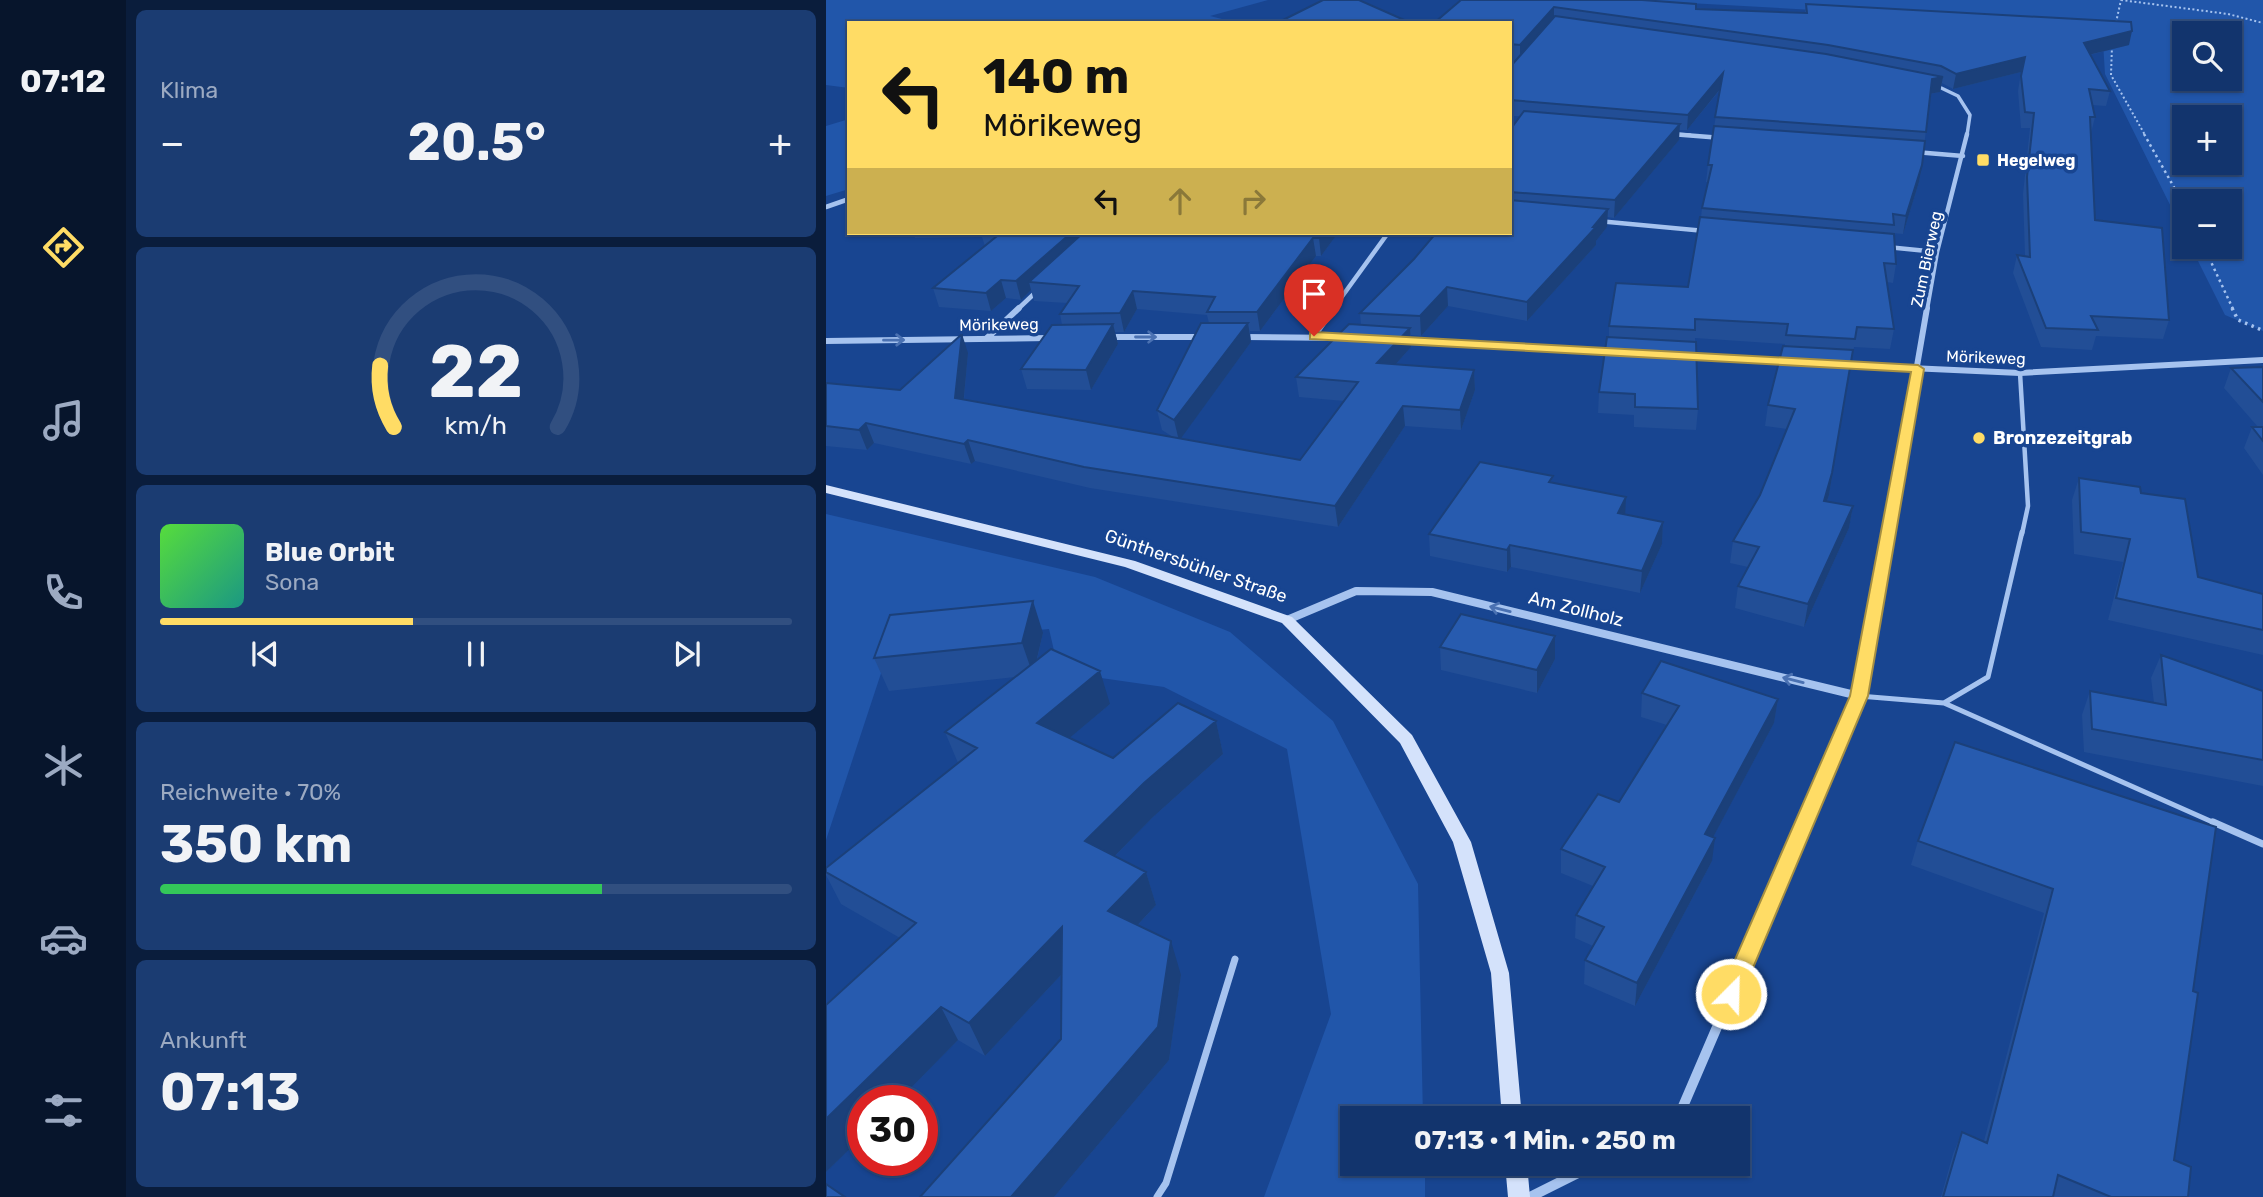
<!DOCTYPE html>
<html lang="de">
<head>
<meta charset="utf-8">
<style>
	body { margin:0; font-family:Rubik,sans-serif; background:#1b3c72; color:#f1f3f6; height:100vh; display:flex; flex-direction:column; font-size:26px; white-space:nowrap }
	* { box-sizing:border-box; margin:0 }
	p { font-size:23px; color:#9caac2 }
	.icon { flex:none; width:38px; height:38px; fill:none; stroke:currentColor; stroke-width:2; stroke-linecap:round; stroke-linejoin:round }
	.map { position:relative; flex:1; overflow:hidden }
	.details { display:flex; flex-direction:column; gap:10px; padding:10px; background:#0a1d3c; width:700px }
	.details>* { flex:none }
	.guide { position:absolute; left:21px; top:21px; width:665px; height:214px; border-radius:0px; box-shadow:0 2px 5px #0004,0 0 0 2px #314f80; background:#ffdc65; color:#111; overflow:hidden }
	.tools { position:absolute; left:1346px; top:21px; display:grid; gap:14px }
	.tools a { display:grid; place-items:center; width:70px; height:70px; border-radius:0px; background:#12346d; box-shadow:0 2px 5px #0004,0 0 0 2px #314f80; font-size:35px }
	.speed { position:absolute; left:21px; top:1085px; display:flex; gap:14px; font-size:35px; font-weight:700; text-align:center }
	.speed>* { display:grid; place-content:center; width:91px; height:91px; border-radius:50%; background:#12346d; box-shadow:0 2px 5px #0004,0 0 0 2px #314f80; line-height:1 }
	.speed .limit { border:10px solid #d22; background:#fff; color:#111 }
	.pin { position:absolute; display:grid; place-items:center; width:60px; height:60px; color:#fff; margin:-72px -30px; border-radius:50% 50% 50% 0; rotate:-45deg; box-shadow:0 0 7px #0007 }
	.pin .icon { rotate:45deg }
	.me { position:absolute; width:77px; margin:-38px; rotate:23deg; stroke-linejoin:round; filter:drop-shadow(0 0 5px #0008) }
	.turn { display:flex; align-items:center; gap:24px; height:147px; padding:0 21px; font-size:32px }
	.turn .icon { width:91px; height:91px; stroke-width:2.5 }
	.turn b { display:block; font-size:49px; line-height:60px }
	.lanes { display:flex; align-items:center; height:66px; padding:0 21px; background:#0003; justify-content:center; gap:35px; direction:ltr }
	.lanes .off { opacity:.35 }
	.big { font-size:52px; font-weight:700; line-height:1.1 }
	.details .card { flex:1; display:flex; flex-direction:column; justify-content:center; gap:10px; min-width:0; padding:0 24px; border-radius:10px; background:#1b3c72 }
	.details .dial { align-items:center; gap:0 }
	.dial svg { height:182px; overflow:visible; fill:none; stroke:#314f80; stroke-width:7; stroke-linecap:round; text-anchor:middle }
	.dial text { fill:#f1f3f6; stroke:none }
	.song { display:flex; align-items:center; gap:21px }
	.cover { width:84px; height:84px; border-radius:10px; background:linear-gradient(135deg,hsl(110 70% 55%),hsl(170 70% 35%)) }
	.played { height:7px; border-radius:4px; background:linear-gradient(90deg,#ffdc65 40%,#314f80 40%) }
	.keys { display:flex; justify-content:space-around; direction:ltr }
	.heat { display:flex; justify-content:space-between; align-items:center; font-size:38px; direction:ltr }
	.charge { height:10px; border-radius:5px; background:linear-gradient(90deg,#34c759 70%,#314f80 0) }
	.trip { position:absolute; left:514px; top:1106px; width:410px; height:70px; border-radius:0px; background:#12346d; box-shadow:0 2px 5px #0004,0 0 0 2px #314f80; font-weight:700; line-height:70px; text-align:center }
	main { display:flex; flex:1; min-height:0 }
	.tab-bar { display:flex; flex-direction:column; width:126px; justify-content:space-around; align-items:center; background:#07152c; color:#9caac2 }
	.tab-bar .icon { width:49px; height:49px }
	.tab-bar .selected { color:#ffdc65 }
	.tab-bar b { font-size:32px; color:#f1f3f6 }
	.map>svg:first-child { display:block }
	.green { fill:#2156aa; fill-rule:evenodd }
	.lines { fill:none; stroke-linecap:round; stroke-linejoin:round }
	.path-far2 { stroke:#a6c3ef; stroke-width:2; stroke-dasharray:2 2.5; stroke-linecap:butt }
	.path-far1 { stroke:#a6c3ef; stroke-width:2.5; stroke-dasharray:2.5 3.5; stroke-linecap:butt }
	.path { stroke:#a6c3ef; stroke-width:3.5; stroke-dasharray:2.5 4.5; stroke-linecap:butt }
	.lane-far2 { stroke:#a6c3ef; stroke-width:4.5 }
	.lane-far1 { stroke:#a6c3ef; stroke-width:5 }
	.lane { stroke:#a6c3ef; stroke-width:7 }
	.street-far4 { stroke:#a6c3ef; stroke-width:3.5 }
	.street-far3 { stroke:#a6c3ef; stroke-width:4.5 }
	.street-far2 { stroke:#a6c3ef; stroke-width:6 }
	.street-far1 { stroke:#a6c3ef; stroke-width:8 }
	.street { stroke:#a6c3ef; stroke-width:10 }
	.secondary { fill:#d4e2fb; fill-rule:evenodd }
	.wall { fill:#224e96 }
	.shaded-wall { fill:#1b407a }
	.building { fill:#275baf; stroke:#1b407a; stroke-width:2 }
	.oneway { stroke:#4a71b2 }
	.route { fill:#ffdc65; stroke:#a68f42; stroke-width:2 }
	.poi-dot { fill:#ffdc65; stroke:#184591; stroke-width:2.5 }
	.labels { text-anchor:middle; stroke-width:7; stroke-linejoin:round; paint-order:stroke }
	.far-poi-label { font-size:16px; font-weight:bold; fill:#fff; stroke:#184591; text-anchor:start }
	.far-street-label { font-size:16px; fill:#fff; stroke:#184591 }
	.poi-label { font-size:18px; font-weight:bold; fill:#fff; stroke:#184591; text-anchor:start }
	.street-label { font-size:18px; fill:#fff; stroke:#184591 }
</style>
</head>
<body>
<main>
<nav class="tab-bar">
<b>07:12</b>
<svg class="icon selected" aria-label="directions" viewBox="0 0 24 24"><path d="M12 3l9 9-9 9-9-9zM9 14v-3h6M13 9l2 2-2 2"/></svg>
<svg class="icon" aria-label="music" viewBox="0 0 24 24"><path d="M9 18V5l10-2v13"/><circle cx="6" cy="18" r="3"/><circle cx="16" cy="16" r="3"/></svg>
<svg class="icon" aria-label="phone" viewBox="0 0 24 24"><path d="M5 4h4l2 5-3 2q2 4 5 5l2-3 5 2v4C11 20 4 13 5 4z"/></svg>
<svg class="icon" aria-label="climate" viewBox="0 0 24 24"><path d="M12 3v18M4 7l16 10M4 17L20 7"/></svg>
<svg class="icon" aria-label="car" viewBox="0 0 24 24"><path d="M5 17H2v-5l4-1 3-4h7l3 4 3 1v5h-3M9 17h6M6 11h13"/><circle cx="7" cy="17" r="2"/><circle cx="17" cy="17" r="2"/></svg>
<svg class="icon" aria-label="filters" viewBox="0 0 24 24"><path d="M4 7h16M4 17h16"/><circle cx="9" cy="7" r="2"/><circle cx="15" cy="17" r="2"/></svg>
</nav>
<section class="details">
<div class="card"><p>Klima</p>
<div class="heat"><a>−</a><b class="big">20.5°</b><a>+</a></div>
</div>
<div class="card dial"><svg viewBox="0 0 100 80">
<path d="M14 69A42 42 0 1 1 86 69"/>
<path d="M14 69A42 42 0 0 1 8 42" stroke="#ffdc65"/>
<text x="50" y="56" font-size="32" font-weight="700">22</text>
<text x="50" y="72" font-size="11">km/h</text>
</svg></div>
<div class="card">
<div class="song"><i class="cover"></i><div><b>Blue Orbit</b><p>Sona</p></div></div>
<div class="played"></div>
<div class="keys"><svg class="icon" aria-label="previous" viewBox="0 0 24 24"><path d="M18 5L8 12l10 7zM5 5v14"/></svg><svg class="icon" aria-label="pause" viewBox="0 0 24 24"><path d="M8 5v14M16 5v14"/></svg><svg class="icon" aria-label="next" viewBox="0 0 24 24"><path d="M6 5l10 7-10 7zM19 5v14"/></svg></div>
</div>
<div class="card"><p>Reichweite · 70%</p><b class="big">350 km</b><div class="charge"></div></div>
<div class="card"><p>Ankunft</p><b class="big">07:13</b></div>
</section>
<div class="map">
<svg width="1437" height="1197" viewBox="0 0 1437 1197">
	<rect width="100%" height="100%" fill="#184591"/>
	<!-- green -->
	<path class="green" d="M0 0H442L384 16 412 23H23V88L0 85Z
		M808 0H1437V331L1399 315 1365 247H1404V201H1358V233L1279 74 1276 26ZM1358 33H1404V79H1358ZM1358 117H1404V163H1358Z
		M23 119V189L0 196V126Z
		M0 514 269 577 404 632 507 721 592 884 597 1118H527V1164H599V1197H438L505 1014 461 749 338 687 233 672 223 629 65 643 0 840Z"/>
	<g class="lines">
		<!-- path-far2 -->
		<path class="path-far2" d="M1295 0 1402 14 1437 23
			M1289 27 1295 0
			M1286 46 1285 75 1319 135"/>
		<!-- path-far1 -->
		<path class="path-far1" d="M1318 134 1358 205
			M1378 247 1407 309"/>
		<!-- path -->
		<path class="path" d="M1406 308 1412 320 1436 330"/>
		<!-- lane-far2 -->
		<path class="lane-far2" d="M1194 373 1202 506 1196 534"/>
		<!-- lane-far1 -->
		<path class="lane-far1" d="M1033 696 1118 703 1162 677 1196 532
			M1118 703 1391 824"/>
		<!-- lane -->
		<path class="lane" d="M1387 822 1437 844
			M331 1197 340 1183 409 959"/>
		<!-- street-far4 -->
		<path class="street-far4" d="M1109 85 1132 96 1144 115 1141 135
			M845 134 864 135"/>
		<!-- street-far3 -->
		<path class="street-far3" d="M845 134 896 138
			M1089 152 1137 156
			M0 207 23 199
			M772 221 879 231
			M1061 247 1111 252
			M192 309 211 291
			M507 309 562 233
			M1101 309 1111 252 1141 134"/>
		<!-- street-far2 -->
		<path class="street-far2" d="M488 336 508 308
			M281 337H377
			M417 337 517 338
			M161 338 193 308
			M0 341 223 338
			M578 341 786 352
			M861 356 961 362
			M1018 365 1194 373 1437 360
			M1062 534 1101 308"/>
		<!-- street-far1 -->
		<path class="street-far1" d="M461 620 530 591 606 592 1033 696
			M978 824 1033 696 1062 532"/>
		<!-- street -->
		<path class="street" d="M852 1118 979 822
			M704 1197 770 1164"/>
		<!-- secondary -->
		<path class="secondary" d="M0 485 309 561 466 617 586 735 645 842 683 973 696 1118H676L665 973 627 842 574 743 456 623 299 567 0 493Z
			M679 1164H701L704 1197H682Z"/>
	</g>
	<!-- wall -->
	<path class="wall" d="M635 0 979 12 980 4 1303 45 1264 55 1284 91 1280 106 1266 105 1269 117 1265 133 1269 220 1343 320 1337 339 1270 336 1266 350 1215 347 1187 273 1191 255 1199 256 1197 194 1204 128H1195L1192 91 1195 72 1127 89 1116 83 1114 92 1104 94 1096 165 1093 182 1077 234 1066 233 1070 264 1067 283 1061 282 1068 329 1064 349 1028 347 1003 495 1001 501 1027 506 1023 528 978 627 909 608 912 586 922 567 904 563 907 541 934 495 961 429 939 426 942 405 959 344 869 338 872 409 870 430 808 427V415L772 413 773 392 783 337V326L862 287 875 217 876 208 882 182H880L882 165 894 90 861 130H853V140L788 218 781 217V227L770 241V245L701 321 622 306 595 336 585 335V347L570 364 648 370 649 390 635 430 579 426 512 527 264 488 149 461 145 464 48 443 41 450 0 446V383L74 390 142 353 138 400 347 437 336 430 331 410 383 323 381 315 311 309 298 332H289L292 344 265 390 201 389 195 369 236 325 234 314 241 303 208 301 205 290 195 300 180 298 165 311 113 307 107 288 159 246 156 237 89 238 87 233H512L495 256H490L434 331H424L425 342 354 439 474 460 518 401 473 397 470 377 535 325 534 313 684 233V130L694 116H684V23Z
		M1437 367V475L1418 448 1426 427H1432L1398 388 1405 368Z
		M1253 478 1315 493 1372 577 1437 594V655L1282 620 1297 562 1248 554 1246 500Z
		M727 483 799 515 837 522 836 544 814 593 685 567 681 572 604 556 603 534Z
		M217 633 211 660 284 704 243 738 287 758 390 721 397 754 327 817 289 856 320 872 330 905 312 925 355 975 343 1060 228 1197H94L235 1039 236 974 159 1056 132 1040 72 1101H37V1136L0 1172V1005L74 938 15 904 0 875V868L132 763 119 732 189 677 63 691 48 658Z
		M614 647 729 659 711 693 615 670Z
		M1335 655 1437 691V786L1258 752 1256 715 1264 691 1328 703 1325 678Z
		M816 693 952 699 948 723 887 837 886 861 809 1006 758 984 759 960 767 946 749 938 750 915 767 886 735 873V849L793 802 841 725 815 717Z
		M1129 742 1367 991 1348 1160 1362 1197H1115L1127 1154 1136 1132 1158 1141 1218 913 1085 865 1092 841Z"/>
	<!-- shaded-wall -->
	<path class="shaded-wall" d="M728 7V21L694 59V45Z
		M1306 31 1303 45 1254 57 1258 43Z
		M688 52V66L684 71V56Z
		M1199 57 1195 72 1127 89 1130 74Z
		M897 73 895 88 861 130 862 115Z
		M1117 77 1114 92 1103 94 1106 79Z
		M854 124 853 140 788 218 789 200Z
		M1096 165 1093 182 1077 234 1080 216Z
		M782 209 781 227 770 241V245L701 321V302Z
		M245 233H269L203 282 205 290 195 300 190 281Z
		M497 233H512L495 256 493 238Z
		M487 238 490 256 434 331 431 312Z
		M175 280 180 298 165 311 160 293Z
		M621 287 622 306 595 336 594 316Z
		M307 291 311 309 298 332 294 313Z
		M422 323 425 342 353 441 348 420Z
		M287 324 292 344 265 390 260 370Z
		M584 328 585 347 553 383 551 363Z
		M136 334 142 353 136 418 129 398Z
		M1027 350 1003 495 994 522 998 501Z
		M648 370 649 390 635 430 634 410Z
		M577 406 579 426 512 527 509 506Z
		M40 423 48 443 41 450 33 430Z
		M142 440 149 461 145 464 138 444Z
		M800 497 799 518 792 513Z
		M1027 506 1023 528 978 627 982 604Z
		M837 522 836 544 814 593 816 571Z
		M684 545 685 567 681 572V550Z
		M207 601 217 633 207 675 196 643Z
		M729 636V659L711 693V670Z
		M274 671 284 704 222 756 211 723Z
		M952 699 948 723 876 858 879 834Z
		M390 721 397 754 327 817 270 875 259 841 318 783Z
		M889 838 886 861 809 1006 811 983Z
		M320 872 330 905 294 944 282 911Z
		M236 927 249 960 159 1056 143 1023Z
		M345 941 355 975 343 1060 228 1197H185Z
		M115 1007 132 1040 72 1101H37V1136L0 1172V1119Z"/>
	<!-- building -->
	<path class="building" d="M497 0H533L585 23H451Z
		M635 0H816L870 4V9L981 13 980 4 1305 22 1306 31 1258 43 1284 91 1263 89 1269 117H1264L1269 220 1336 228 1343 320 1265 316 1272 330 1220 328 1191 255 1204 257 1201 177 1208 113 1199 112 1195 76 1199 57 1130 74 1115 66 1002 45 728 7 694 45 684 44V23H608Z
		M729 16 1000 54 1117 77 1106 79 1100 132 889 117 897 73 862 115 684 100V67Z
		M698 111 854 124 789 200 684 192V130Z
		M888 126 1099 141 1096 165 1080 216 1067 214 1068 225 876 208 886 165H882Z
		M684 200 782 209 767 227H770L701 302 621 287 594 316 534 313 588 259 610 233H684Z
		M874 217 1068 234 1070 264 1058 263 1068 329 1031 327 1029 339 960 335 962 324 869 319V330L783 326 790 283 862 287Z
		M158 233H245L190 281 175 280 160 293 107 288 171 236 155 235Z
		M257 233H497L493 238H487L431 312H381L389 297 307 291 294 313 234 314 253 286 203 282Z
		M375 323H422L348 420 331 410Z
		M287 324 260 370 195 369 226 325Z
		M523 324 584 328 551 363 648 370 634 410 577 406 509 506 258 467 142 440 138 444 40 423 33 430 0 426V383L74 390 136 334 129 398 474 460 532 382 470 377Z
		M781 337 870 342 872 409 809 407V394L773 392Z
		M957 346 1027 350 1006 473 998 501 1027 506 982 604 912 586 933 547 907 541 934 495 969 409 942 405Z
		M1437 367V402L1405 368Z
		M1426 427H1437V441Z
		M654 462 727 476 723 482 800 497 792 513 837 522 816 571 684 545 681 550 603 534Z
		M1253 478 1314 487 1315 493 1359 499 1372 577 1437 594V630L1290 598 1304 539 1255 532Z
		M207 601 196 643 48 658 64 615Z
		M635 614 729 636 711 670 614 647Z
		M225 649 274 671 211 723 287 758 352 703 390 721 318 783 259 841 320 872 282 911 345 941 332 1027 185 1197H94L235 1039 236 927 143 1023 115 1007 0 1119V1005L90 923 0 872V868L151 748 119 732Z
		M1335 655 1437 691V760L1266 729 1264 691 1340 705Z
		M835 661 952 699 879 834 889 838 811 983 759 960 778 927 750 915 779 867 735 849 772 794 793 802 853 706 816 693Z
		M1129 742 1390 827 1367 991 1372 993 1348 1160 1365 1167 1362 1197H1285L1232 1175 1227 1197H1117L1136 1132 1161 1143 1227 889 1092 841Z
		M0 1184 19 1197H0Z"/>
	<!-- one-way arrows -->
	<defs><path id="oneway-shaft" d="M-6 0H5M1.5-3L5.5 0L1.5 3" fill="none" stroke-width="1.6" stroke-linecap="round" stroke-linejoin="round" transform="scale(1.75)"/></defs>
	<g class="oneway">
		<use href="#oneway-shaft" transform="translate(320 337)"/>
		<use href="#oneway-shaft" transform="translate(68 340) rotate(-1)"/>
		<use href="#oneway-shaft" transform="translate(674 609) rotate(-166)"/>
		<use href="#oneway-shaft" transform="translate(967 680) rotate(-166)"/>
	</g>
	<!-- route -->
	<path class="route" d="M488 332 1092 365 1098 369 1042 696 913 1001 905 1003 897 1001 894 994 1024 696 1085 372 484 339V333Z"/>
	<!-- markers -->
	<g class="poi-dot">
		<rect x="1150" y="153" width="14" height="14" rx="3.5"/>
		<circle cx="1153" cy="438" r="7"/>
	</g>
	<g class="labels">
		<!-- far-poi labels -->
		<g class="far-poi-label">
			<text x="1171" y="166">Hegelweg</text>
		</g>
		<!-- far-street labels -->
		<g class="far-street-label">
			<text transform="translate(1100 259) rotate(-78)" y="6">Zum Bierweg</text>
			<text transform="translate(173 324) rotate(-1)" y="6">Mörikeweg</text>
			<text transform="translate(1160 357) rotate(2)" y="6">Mörikeweg</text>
		</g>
		<!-- poi labels -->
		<g class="poi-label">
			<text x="1167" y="444">Bronzezeitgrab</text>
		</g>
		<!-- street labels -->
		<g class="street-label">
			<text transform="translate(370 566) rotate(19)" y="6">Günthersbühler Straße</text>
			<text transform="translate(750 609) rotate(14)" y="6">Am Zollholz</text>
		</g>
	</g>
</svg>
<div class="tools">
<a><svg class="icon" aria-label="search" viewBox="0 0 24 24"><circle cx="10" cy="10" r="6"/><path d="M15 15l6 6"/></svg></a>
<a>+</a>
<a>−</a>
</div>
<div class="speed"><div class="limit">30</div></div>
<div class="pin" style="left:488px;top:336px;background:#d93025"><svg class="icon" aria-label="arrive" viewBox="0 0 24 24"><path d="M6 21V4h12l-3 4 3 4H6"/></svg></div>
<svg class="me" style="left:905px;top:994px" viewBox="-20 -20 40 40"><circle r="17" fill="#ffdc65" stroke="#fff" stroke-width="3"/><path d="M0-11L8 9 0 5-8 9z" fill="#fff"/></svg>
<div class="trip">07:13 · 1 Min. · 250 m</div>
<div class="guide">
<div class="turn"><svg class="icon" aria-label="left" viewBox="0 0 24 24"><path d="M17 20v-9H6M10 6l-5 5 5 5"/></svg><div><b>140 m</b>Mörikeweg</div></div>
<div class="lanes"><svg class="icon" aria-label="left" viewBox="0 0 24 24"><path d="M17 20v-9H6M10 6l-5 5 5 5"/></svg><svg class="icon off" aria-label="ahead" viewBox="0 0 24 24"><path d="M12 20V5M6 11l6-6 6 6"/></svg><svg class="icon off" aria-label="right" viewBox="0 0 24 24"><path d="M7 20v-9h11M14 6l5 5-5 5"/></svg></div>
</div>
</div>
</main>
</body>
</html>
